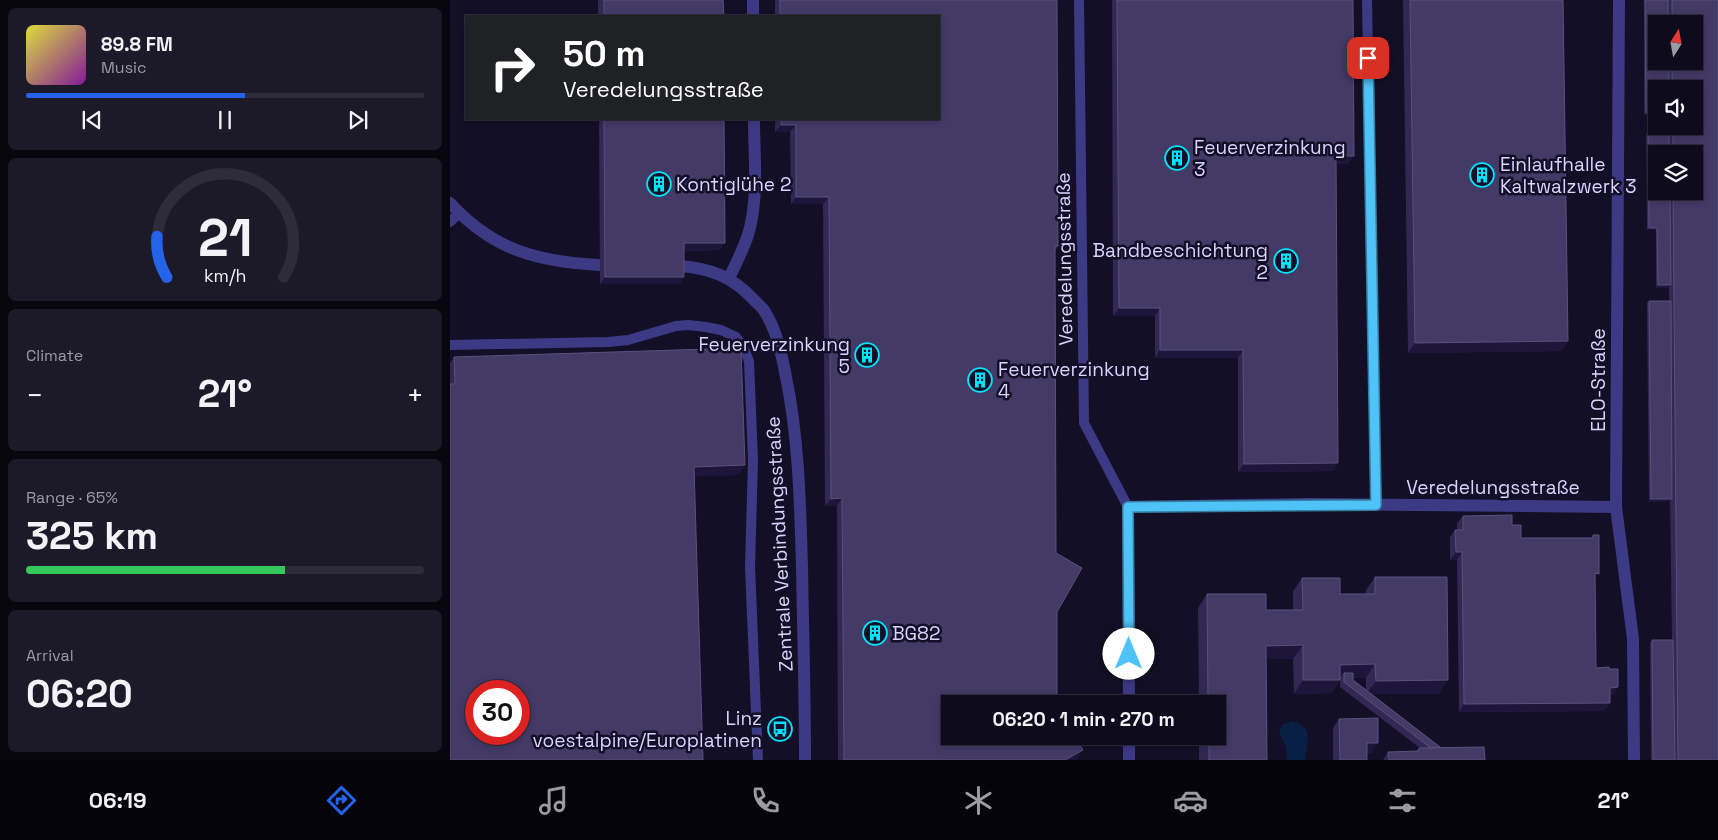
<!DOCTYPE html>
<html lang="en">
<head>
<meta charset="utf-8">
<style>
	body { margin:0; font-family:"Space Grotesk",sans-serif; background:#1c1929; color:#f1f3f6; height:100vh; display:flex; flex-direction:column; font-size:19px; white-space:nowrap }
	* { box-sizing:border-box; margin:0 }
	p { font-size:16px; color:#9b9ba3 }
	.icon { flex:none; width:28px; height:28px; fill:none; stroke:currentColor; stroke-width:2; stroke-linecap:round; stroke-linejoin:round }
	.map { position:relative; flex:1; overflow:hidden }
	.panel { display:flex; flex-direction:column; gap:8px; padding:8px; background:#08060f; width:450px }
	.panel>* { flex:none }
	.banner { position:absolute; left:15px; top:15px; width:475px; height:105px; border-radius:0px; box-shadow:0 2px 8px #0003,0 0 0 1px #2e2b3b; background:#202124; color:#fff; overflow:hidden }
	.needle { width:32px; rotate:11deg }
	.controls { position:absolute; left:1198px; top:15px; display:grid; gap:10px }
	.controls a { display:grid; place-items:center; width:55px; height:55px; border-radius:0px; background:#0e0b1c; box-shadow:0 2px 8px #0003,0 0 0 1px #2e2b3b; font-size:25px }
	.speed { position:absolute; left:15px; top:680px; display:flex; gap:10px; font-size:25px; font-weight:700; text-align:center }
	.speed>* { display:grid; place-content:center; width:65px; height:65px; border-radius:50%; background:#0e0b1c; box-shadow:0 2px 8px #0003,0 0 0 1px #2e2b3b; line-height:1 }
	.speed .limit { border:8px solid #d22; background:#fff; color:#111 }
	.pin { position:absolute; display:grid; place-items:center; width:42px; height:42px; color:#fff; margin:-21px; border-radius:10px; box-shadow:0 2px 8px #0006 }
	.me { position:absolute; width:55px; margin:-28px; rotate:0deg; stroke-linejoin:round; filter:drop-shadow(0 0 4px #0008) }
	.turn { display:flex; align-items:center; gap:18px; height:105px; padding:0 15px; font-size:22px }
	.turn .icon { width:65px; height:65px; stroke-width:2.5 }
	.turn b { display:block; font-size:35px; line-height:42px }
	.big { font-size:38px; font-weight:700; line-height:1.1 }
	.panel .widget { flex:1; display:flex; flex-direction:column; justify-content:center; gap:8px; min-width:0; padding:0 18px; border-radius:8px; background:#1c1929 }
	.panel .dial { align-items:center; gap:0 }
	.dial svg { height:130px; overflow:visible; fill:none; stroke:#2e2b3b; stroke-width:7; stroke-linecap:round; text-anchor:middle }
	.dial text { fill:#f1f3f6; stroke:none }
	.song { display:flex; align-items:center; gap:15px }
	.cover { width:60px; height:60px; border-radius:8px; background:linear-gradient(135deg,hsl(60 70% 55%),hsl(290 70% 35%)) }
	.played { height:5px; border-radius:2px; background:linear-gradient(90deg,#2563eb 55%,#2e2b3b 55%) }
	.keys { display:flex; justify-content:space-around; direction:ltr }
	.heat { display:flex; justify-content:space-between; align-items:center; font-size:28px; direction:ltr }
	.charge { height:8px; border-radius:4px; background:linear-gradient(90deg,#34c759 65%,#2e2b3b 0) }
	.trip { position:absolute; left:491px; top:695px; width:285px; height:50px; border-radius:0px; background:#0e0b1c; box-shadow:0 2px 8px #0003,0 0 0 1px #2e2b3b; font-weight:700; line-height:50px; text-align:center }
	.tabs { display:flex; height:80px; justify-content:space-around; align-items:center; background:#06040b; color:#9b9ba3 }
	.tabs .icon { width:35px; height:35px }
	.tabs .on { color:#2563eb }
	.tabs b { font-size:22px; color:#f1f3f6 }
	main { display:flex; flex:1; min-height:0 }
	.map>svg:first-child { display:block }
	.water { fill:#0a1f44 }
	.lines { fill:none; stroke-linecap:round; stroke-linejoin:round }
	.lane { stroke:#3d3a85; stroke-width:10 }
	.street { stroke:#3d3a85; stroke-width:12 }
	.wall { fill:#312854; fill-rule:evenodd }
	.shaded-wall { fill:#1d163a }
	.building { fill:#433a66; stroke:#5a527e; fill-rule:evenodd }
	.route-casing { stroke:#337fa1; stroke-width:12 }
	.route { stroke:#4fc3f7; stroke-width:9 }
	.labels { text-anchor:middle; stroke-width:5; stroke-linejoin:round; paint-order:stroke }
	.poi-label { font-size:19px; fill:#d9d4ff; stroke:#130f26; text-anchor:start }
	.street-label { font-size:19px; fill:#d9d4ff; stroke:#130f26 }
</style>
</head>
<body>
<main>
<section class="panel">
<div class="widget">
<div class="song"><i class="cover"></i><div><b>89.8 FM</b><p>Music</p></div></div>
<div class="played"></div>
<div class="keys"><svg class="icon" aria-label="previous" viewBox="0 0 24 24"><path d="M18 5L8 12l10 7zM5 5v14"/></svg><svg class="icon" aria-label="pause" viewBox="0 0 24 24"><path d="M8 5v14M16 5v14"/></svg><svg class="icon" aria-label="next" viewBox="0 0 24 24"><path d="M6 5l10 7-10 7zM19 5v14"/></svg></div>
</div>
<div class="widget dial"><svg viewBox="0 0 100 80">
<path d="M14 69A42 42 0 1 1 86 69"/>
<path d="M14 69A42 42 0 0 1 8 44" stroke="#2563eb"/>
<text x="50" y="56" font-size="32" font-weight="700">21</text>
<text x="50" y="72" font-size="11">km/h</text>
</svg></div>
<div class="widget"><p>Climate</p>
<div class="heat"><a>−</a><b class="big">21°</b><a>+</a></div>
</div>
<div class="widget"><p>Range · 65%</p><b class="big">325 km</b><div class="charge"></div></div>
<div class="widget"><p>Arrival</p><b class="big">06:20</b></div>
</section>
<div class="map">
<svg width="1268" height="760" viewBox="0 0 1268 760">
	<rect width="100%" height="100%" fill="#130f26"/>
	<!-- water -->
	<path class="water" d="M843 721C866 729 856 743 855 760H837L836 747 829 733 832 725Z"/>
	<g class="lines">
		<!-- lane -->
		<path class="lane" d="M629 0 634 423 678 507
			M917 0 926 505
			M0 222 9 213
			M0 345 158 342 178 340 226 326 238 325 256 327 271 330 286 337 294 349 299 361 303 460 300 567 308 760"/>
		<!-- street -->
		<path class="street" d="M303 0V16
			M1169 0 1166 507 1183 639 1184 760
			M0 203C43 250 88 262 150 265
			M229 266C261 268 283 277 305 301 309 305 313 308 315 312 327 331 332 356 336 377 349 440 350 503 352 566 353 631 355 695 355 760
			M279 278C286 264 293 250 298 235 309 199 304 156 304 119
			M679 704 678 507 859 504 1166 507
			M679 736V760"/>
	</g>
	<!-- wall -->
	<path class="wall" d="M148 0H273L274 16H148Z
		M325 0H607L608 246 605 251 500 704 628 758 623 760H388L387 506H375L373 204H341L340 132H325V119H489V16H325Z
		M662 0H903L898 164H886L888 463 883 471 788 472V358H705V316H663Z
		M953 0H1113L1118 341 1111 351 958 353Z
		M1194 0H1268V760H1201L1200 643 1202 640H1222L1220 501 1199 502 1197 303 1199 301H1219V288H1206V230H1197L1196 134 1198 131H1217V126H1244V89H1206V115H1194ZM1206 24H1244V61H1206ZM1206 154H1244V191H1206Z
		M149 119H274L270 250 234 251V277L229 284H150Z
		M4 357 295 465 288 475 245 476 0 760V363Z
		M1013 516 1062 525 1071 538H1141L1143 535 1145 579 1146 668 1159 669 1168 687 1163 695H1160V703L1154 711 1009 712 1007 560H1000V537L1005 530H1007V523Z
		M925 577 989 694H922L990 747 1035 760H933L938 752 966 751 969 748H970L890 687V678V680L881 693 844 694 843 659H816L817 760H749V736H768V704H749L748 608 757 594 816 610H843V591L852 578 890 594H916V590ZM903 678H916V690L903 680Z
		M889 719 928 743 921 753H917V760H883V728Z"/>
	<!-- shaded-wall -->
	<path class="shaded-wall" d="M1206 112V115H1194L1196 113Z
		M331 125H346L340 132H325Z
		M886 156H904L898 164H881Z
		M346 197H379L373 204H341Z
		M1199 228H1207L1206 230H1197Z
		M234 243H275L270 250 228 251Z
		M155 277H234L229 284H150Z
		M1208 285H1221L1219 288H1206Z
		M669 308H710L705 316H663Z
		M1118 341 1111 351 958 353 965 343Z
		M710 350H793L788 358H705Z
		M888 463 883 471 788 472 794 464Z
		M295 465 288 475 237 477 244 467Z
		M392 498 387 506H375L381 499Z
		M1201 499H1222L1220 501 1199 502Z
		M1006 552H1012L1007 560H1000Z
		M853 645 843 659H807L816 646Z
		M925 664 916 678H894V673L890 678V665Z
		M853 680H890L881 693 844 694Z
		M998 680 989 694H916L926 681Z
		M1168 687 1163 695H1154L1160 688Z
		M1160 703 1154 711 1009 712 1014 704Z
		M917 743H928L921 753H910Z
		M633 750 628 758 623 760H615Z"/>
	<!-- building -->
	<path class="building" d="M154 0H273L274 16H154Z
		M330 0H607L608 246H605L606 553 632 568 607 612V704H500V736H625L633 750 615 760H394L392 498 381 499 379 197H346V125H331V119H489V16H330Z
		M667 0H903L904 156H886L888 463 794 464 793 350H710V308H669Z
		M960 0H1113L1118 341 965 343Z
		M1195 0H1218V24H1206V61H1219V89H1206V112L1196 113Z
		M1222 0H1268V760H1228L1223 191H1244V154H1223V126H1244V89H1222V61H1244V24H1222Z
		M154 119H274L275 243H234V277H155Z
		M1198 131H1219V154H1206V191H1220L1221 285H1208L1207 228H1199Z
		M1199 301H1221L1222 499H1201Z
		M291 348 295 465 244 467 253 760H0V384H5L4 357ZM26 691H69V734H26Z
		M1062 515V525H1071V538H1143V535H1149V574L1145 573 1146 668 1159 667V669H1168V687L1160 688V703L1014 704 1012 552H1006L1005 530H1013V516Z
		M925 577H997L998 680 926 681 925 664 890 665V680H853V645L816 646 817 760H759V736H768V704H758L757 594H816V610H853L852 578H890V594H925Z
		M1202 640H1223L1225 760H1203Z
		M894 673H903V680L990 747 981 748 894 682Z
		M928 718V743H917V760H890L889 719Z
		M1034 747 1035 760H939L938 752 969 751V748Z"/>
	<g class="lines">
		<!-- route casing -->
		<g class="route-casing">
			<path id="route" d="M679 654 678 507 926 505 918 58"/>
		</g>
		<!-- route -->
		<use href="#route" class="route"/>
	</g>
	<!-- icons -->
	<defs>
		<g id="building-ring" transform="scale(1.25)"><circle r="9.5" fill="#130f26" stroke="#00e5ff" stroke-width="1.5"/><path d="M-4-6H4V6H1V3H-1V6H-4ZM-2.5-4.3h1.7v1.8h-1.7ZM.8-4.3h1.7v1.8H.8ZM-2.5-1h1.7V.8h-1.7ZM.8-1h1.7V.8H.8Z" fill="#00e5ff"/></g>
		<g id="bus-ring" transform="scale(1.25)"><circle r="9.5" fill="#130f26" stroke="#00e5ff" stroke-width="1.5"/><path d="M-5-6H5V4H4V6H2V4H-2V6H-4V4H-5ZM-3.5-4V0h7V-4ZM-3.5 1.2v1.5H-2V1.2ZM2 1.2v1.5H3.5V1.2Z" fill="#00e5ff"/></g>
	</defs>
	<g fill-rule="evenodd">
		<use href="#building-ring" x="727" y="158"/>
		<use href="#building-ring" x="1032" y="175"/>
		<use href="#building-ring" x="209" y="184"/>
		<use href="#building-ring" x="836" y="261"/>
		<use href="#building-ring" x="417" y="355"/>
		<use href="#building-ring" x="530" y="380"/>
		<use href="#building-ring" x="425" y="633"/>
		<use href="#bus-ring" x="330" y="729"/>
	</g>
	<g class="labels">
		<!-- poi labels -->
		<g class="poi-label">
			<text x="744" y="154">Feuerverzinkung<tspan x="744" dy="22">3</tspan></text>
			<text x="1050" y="171">Einlaufhalle<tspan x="1050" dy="22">Kaltwalzwerk 3</tspan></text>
			<text x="226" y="191">Kontiglühe 2</text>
			<text x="818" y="257" text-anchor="end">Bandbeschichtung<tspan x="818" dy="22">2</tspan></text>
			<text x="400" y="351" text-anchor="end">Feuerverzinkung<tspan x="400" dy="22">5</tspan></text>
			<text x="548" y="376">Feuerverzinkung<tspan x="548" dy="22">4</tspan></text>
			<text x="442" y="640">BG82</text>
			<text x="312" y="725" text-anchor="end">Linz<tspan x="312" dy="22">voestalpine/Europlatinen</tspan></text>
		</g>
		<!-- street labels -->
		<g class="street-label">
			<text transform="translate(614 259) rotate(-91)" y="7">Veredelungsstraße</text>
			<text transform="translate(1148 380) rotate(-90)" y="7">ELO-Straße</text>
			<text x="1043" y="494">Veredelungsstraße</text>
			<text transform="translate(329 544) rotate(-93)" y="7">Zentrale Verbindungsstraße</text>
		</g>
	</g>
</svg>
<div class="controls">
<a><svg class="needle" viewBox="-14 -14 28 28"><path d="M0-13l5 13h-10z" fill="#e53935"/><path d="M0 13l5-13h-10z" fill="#9b9ba3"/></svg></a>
<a><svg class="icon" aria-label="sound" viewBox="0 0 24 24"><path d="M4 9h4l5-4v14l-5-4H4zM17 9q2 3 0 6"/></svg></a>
<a><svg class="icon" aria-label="layers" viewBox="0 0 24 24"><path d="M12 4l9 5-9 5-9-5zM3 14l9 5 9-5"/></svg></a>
</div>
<div class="speed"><div class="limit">30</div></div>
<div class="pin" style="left:918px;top:58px;background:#d93025"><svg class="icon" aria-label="arrive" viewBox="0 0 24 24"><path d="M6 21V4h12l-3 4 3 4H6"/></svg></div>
<svg class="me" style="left:679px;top:654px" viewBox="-20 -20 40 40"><circle r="19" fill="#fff"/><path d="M0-13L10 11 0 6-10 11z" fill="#4fc3f7"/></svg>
<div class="trip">06:20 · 1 min · 270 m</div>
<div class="banner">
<div class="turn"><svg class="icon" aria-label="right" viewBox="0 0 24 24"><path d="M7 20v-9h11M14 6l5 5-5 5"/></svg><div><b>50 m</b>Veredelungsstraße</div></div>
</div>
</div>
</main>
<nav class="tabs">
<b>06:19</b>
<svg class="icon on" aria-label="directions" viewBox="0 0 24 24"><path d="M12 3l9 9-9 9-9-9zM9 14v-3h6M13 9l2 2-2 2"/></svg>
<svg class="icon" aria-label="music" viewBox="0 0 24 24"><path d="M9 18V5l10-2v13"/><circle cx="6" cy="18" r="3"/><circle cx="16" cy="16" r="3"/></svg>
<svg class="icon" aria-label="phone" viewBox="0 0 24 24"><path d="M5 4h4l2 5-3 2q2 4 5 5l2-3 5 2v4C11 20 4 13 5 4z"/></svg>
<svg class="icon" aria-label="climate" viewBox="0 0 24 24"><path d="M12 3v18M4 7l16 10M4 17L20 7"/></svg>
<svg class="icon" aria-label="car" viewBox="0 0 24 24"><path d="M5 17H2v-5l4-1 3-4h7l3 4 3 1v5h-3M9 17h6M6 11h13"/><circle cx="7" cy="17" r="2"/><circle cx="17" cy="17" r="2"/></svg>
<svg class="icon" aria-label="filters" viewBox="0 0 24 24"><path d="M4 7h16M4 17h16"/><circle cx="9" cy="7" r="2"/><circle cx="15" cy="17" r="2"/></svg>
<b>21°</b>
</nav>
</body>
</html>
